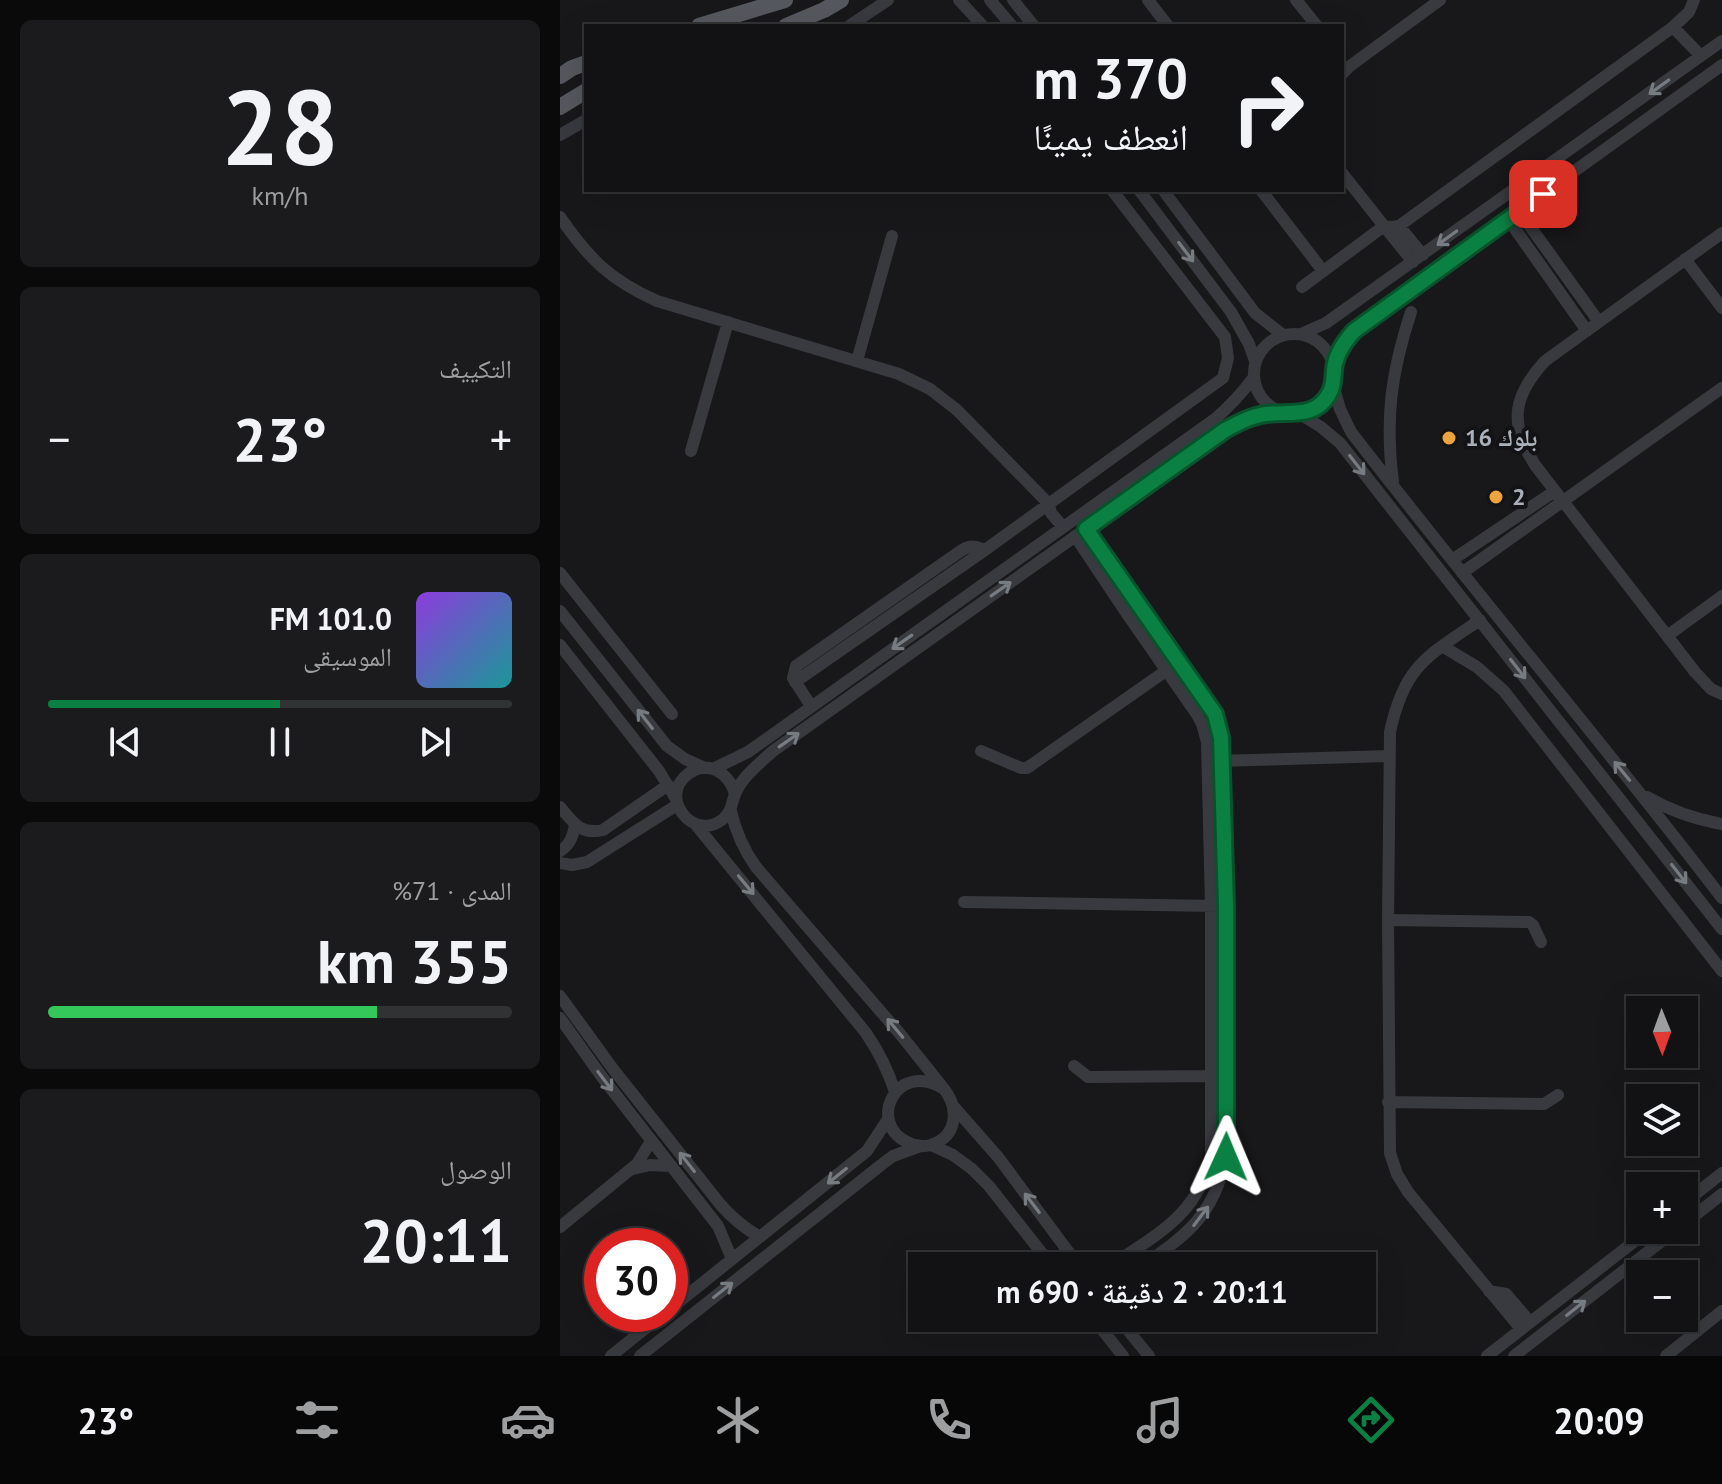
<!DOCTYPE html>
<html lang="ar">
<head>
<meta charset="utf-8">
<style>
	body { margin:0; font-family:"PT Sans","Noto Naskh Arabic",sans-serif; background:#1b1b1d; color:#f1f3f6; direction:rtl; height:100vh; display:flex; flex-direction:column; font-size:30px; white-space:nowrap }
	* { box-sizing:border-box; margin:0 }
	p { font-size:26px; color:#9c9ea0 }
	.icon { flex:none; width:44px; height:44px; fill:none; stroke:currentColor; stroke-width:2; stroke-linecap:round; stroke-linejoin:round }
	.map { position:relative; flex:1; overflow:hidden; direction:ltr }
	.drawer { display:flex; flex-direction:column; gap:20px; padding:20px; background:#0a0a0b; width:560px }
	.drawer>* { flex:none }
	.banner { position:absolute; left:24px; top:24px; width:760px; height:168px; border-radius:0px; box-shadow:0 8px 32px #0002,0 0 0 2px #313234; direction:rtl; background:#121214; color:#f1f3f6; overflow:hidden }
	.needle { width:52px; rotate:179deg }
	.controls { position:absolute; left:1066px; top:996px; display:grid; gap:16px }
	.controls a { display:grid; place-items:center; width:72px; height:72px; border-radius:0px; background:#121214; box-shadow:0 8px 32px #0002,0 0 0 2px #313234; font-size:40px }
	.speed { position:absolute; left:24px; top:1228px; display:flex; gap:16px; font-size:40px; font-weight:700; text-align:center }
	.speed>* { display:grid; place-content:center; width:104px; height:104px; border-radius:50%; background:#121214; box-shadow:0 8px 32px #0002,0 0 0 2px #313234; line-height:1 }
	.speed .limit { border:12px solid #d22; background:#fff; color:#111 }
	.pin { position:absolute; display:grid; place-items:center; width:68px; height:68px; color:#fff; margin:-34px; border-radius:16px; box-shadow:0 4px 12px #0006 }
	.me { position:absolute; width:88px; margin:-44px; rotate:1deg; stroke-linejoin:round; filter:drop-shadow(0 0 6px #0008) }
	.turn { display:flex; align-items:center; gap:28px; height:168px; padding:0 24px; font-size:36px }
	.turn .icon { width:104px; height:104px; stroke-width:2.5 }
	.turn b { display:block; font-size:56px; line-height:68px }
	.big { font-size:60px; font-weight:600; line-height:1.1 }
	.drawer .widget { flex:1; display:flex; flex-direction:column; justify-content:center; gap:12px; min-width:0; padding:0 28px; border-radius:12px; background:#1b1b1d }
	.drawer .dial { align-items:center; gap:0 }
	.dial b { font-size:104px; line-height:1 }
	.song { display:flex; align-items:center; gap:24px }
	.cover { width:96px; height:96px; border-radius:12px; background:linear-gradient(135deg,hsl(270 70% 55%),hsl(180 70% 35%)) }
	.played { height:8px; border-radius:4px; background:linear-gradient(90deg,#0b8043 50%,#313234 50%) }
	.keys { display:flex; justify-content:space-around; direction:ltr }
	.heat { display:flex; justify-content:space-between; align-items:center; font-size:44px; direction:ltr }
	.charge { height:12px; border-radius:6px; background:linear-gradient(90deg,#34c759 71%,#313234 0) }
	.trip { position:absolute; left:348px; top:1252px; width:468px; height:80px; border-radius:0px; background:#121214; box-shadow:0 8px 32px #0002,0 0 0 2px #313234; font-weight:600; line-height:80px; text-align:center; direction:rtl }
	.menu { display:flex; height:128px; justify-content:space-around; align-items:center; background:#070708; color:#9c9ea0 }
	.menu .icon { width:56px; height:56px }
	.menu .active { color:#0b8043 }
	.menu b { font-size:36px; color:#f1f3f6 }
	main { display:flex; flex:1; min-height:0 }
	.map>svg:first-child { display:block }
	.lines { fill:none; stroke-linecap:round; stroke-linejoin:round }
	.minor { stroke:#393a3f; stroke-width:12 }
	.major { stroke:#55585e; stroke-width:16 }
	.oneway { stroke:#777b82 }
	.route-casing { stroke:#07532c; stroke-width:20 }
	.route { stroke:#0b8043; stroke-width:14 }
	.poi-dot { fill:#eda43c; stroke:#131315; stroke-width:3 }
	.labels { text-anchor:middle; stroke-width:8; stroke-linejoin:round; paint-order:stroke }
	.poi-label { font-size:24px; font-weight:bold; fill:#aab0b9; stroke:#131315; text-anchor:start }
</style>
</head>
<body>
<main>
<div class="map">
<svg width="1162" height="1356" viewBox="0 0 1162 1356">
	<rect width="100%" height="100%" fill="#18181a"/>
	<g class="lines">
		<!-- minor -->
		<path class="minor" d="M399 0 423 26
			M430 0 452 26
			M453 0 474 26
			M588 0 608 26
			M736 0 757 26
			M289 26 328 0
			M1113 27 1141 56
			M782 74 790 66 880 0
			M0 135 26 120
			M782 173 824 226 832 227 839 226 1113 27 1129 12 1134 0
			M579 190 671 312 689 344 695 361
			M603 190 695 313 723 335
			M701 190 763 271
			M959 211 1039 322
			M0 217C29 259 50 280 97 301L339 374 370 389 397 410 489 504 491 513 503 527
			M948 219 1027 331
			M839 226 863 255
			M1162 233 985 361C952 397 949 424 975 465L1135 672 1151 689 1162 694
			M1125 259 1162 308
			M742 287 824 226 853 262
			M694 374a40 40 0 1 1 80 0a40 40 0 1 1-80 0Z
			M741 334 766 323 1162 41
			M297 361 332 236
			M774 366 787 339 813 316 1162 65
			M773 385 780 409 791 432C912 589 1041 740 1162 898
			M740 414 761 427 780 443 1162 929
			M131 451 168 322
			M833 482C825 419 831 373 851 312
			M526 529 655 714 661 738 663 761 666 906V1157C654 1215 628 1234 582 1266
			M515 536 565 611 636 713 642 724 647 742 651 906V1154C639 1215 597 1234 550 1266
			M892 560 995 491
			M0 573 112 714
			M902 573 1162 388
			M0 611 107 746 125 759 145 768
			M920 620C867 656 844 666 830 732L828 920 830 1153 837 1174 848 1192 961 1329
			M1107 636 1162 596
			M0 645 99 771 116 799
			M882 646 917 667 944 691 1162 971
			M235 682 425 550 663 378 668 358 665 337 552 190
			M251 706 233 678 236 666 402 550C411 545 416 546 425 550
			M421 751 461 768H467L610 668
			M656 761 829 756
			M153 769 188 752 655 419C670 406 682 393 694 377
			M175 794C169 773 148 759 128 774 97 797 134 843 163 819 173 811 171 802 176 792 183 776 200 763 213 751L665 430C687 419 701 415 726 413
			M1087 797C1111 811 1134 819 1162 824
			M0 807C14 823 20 835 43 830L108 785
			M171 811C176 833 183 849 196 867L341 1035 384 1089C399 1108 398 1136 371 1145 363 1147 354 1146 347 1142 307 1123 336 1059 384 1089
			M136 825 306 1033C319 1052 328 1070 335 1092
			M0 851C10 845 13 836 15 825
			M0 863 12 865 27 862 117 805
			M404 902 657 906
			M828 920 969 922 973 925 981 942
			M0 996 53 1069 160 1204C172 1218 184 1228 200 1237
			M0 1018 42 1077 158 1226 172 1259
			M514 1066 528 1077 655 1076
			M828 1102 984 1104 998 1095
			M394 1107 438 1157 519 1266
			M371 1145 393 1155 412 1169 429 1186 492 1266
			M73 1169 90 1165 110 1166
			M1124 1203 1162 1173
			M1124 1224 1162 1194
			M0 1227 77 1164 91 1141
			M929 1291 946 1294 970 1322
			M110 1309 307 1151 328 1119
			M533 1318 563 1356
			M558 1318 589 1356
			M51 1356 103 1314
			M80 1356 321 1165 333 1156 358 1147
			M927 1356 1089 1230
			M954 1356 1116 1230
			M1106 1356 1162 1311"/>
		<!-- major -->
		<path class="major" d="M139 26 225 0
			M226 26 264 10 281 0
			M0 76 12 68 26 63
			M0 107 26 91"/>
	</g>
	<!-- one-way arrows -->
	<defs><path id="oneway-shaft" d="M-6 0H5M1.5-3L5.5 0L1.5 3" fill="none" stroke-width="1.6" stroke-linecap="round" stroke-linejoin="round" transform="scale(2)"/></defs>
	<g class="oneway">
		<use href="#oneway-shaft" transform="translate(1099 87) rotate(144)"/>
		<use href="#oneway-shaft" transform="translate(887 238) rotate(144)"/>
		<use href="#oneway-shaft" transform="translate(626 252) rotate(53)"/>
		<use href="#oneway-shaft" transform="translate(797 465) rotate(52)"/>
		<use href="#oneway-shaft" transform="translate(441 589) rotate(-35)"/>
		<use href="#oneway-shaft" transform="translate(342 642) rotate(145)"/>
		<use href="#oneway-shaft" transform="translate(958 669) rotate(52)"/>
		<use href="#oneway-shaft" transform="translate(85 719) rotate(-128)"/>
		<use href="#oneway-shaft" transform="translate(229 740) rotate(-35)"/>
		<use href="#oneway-shaft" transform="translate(1062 771) rotate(-129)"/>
		<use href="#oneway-shaft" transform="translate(1119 874) rotate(52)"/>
		<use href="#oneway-shaft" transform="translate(186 885) rotate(51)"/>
		<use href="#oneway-shaft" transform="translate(335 1028) rotate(-130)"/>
		<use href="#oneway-shaft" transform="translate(45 1081) rotate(53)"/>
		<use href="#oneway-shaft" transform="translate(127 1162) rotate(-128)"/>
		<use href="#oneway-shaft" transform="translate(277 1176) rotate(141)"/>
		<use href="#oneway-shaft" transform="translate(472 1203) rotate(-127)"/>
		<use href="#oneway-shaft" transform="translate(641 1216) rotate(-53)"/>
		<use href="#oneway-shaft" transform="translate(163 1290) rotate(-38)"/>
		<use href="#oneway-shaft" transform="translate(1016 1308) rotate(-38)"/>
	</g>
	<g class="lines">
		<!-- route casing -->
		<g class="route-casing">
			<path id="route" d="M666 1157V906L661 738 655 714 526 529 665 430C678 423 691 416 706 414 730 411 755 419 769 394 774 386 773 379 774 370 775 356 785 341 794 331L983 194"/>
		</g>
		<!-- route -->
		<use href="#route" class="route"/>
	</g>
	<!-- markers -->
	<g class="poi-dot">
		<circle cx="889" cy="438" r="8"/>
		<circle cx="936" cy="497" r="8"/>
	</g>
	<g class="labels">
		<!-- poi labels -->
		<g class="poi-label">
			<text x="905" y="446">بلوك 16</text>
			<text x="952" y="505">2</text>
		</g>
	</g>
</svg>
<div class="controls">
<a><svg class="needle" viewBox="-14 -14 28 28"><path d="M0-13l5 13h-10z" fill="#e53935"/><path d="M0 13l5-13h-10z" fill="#9c9ea0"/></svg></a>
<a><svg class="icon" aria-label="layers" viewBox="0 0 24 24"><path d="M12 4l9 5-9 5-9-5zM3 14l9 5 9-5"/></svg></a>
<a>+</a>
<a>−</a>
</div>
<div class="speed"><div class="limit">30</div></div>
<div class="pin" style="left:983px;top:194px;background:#d93025"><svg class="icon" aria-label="arrive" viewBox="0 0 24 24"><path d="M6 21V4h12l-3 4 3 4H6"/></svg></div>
<svg class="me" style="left:666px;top:1157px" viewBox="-20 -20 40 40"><path d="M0-17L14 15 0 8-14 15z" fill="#0b8043" stroke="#fff" stroke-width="4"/></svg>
<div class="trip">20:11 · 2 دقيقة · 690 m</div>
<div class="banner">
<div class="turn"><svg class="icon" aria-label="right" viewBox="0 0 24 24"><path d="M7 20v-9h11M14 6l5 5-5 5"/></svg><div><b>370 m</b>انعطف يمينًا</div></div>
</div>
</div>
<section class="drawer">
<div class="widget dial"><b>28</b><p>km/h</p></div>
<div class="widget"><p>التكييف</p>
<div class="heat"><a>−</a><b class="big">23°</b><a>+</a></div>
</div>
<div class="widget">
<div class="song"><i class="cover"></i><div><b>101.0 FM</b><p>الموسيقى</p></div></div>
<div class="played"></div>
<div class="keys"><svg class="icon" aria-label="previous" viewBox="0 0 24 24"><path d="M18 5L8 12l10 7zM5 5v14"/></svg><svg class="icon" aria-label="pause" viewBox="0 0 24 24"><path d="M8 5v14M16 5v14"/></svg><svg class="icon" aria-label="next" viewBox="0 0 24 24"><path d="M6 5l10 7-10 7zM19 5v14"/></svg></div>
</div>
<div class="widget"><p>المدى · 71%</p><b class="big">355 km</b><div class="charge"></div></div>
<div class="widget"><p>الوصول</p><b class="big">20:11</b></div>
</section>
</main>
<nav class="menu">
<b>20:09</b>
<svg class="icon active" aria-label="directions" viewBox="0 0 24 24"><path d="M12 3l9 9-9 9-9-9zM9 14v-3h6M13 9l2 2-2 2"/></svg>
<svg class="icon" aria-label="music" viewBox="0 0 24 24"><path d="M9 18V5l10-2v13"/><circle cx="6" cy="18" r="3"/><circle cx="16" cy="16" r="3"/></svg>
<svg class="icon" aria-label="phone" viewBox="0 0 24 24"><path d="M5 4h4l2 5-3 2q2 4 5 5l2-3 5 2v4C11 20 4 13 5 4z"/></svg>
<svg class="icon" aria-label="climate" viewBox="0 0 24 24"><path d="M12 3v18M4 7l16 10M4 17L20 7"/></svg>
<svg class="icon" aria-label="car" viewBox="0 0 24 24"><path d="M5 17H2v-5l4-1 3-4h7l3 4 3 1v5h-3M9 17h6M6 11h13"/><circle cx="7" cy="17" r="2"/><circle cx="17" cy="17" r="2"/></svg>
<svg class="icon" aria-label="filters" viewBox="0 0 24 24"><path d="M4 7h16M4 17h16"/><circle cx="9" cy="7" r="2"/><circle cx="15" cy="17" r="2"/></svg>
<b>23°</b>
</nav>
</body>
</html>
